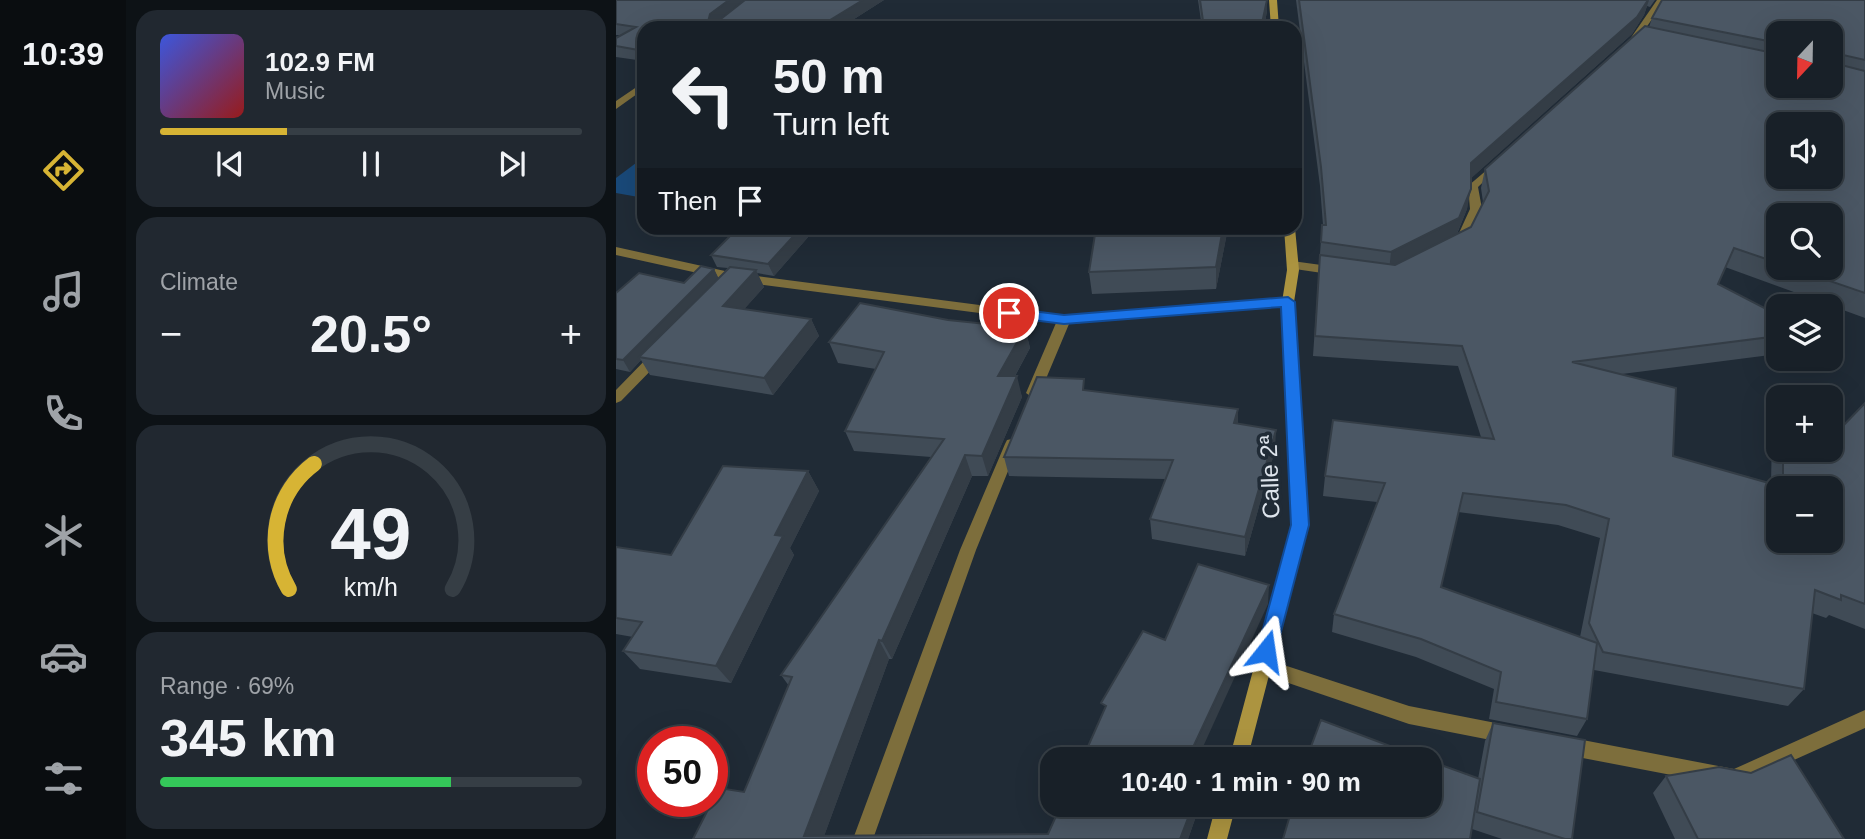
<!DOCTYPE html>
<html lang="en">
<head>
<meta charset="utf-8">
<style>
	body { margin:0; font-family:Helvetica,sans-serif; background:#212830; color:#f1f3f6; height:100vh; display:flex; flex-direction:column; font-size:26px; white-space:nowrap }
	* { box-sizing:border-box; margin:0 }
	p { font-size:23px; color:#9fa3a8 }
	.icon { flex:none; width:38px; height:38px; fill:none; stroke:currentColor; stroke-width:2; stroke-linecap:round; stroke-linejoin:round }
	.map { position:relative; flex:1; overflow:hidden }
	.panel { display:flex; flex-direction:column; gap:10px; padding:10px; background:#0d1216; width:490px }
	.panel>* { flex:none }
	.hud { position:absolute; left:21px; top:21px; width:665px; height:214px; border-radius:21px; box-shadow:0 7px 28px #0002,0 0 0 2px #363e45; background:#182028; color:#f1f3f6; overflow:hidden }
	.needle { width:46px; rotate:202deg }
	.fabs { position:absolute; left:1150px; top:21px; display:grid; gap:14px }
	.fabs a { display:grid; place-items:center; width:77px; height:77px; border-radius:14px; background:#182028; box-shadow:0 7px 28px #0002,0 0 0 2px #363e45; font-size:35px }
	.speed { position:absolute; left:21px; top:726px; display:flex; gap:14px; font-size:35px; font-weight:700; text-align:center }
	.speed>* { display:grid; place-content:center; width:91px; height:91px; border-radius:50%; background:#182028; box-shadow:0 7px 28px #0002,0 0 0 2px #363e45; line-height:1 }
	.speed .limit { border:10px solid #d22; background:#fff; color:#111 }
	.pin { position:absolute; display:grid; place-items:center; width:60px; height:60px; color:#fff; margin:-30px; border:4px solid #fff; border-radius:50%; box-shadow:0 2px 7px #0007 }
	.me { position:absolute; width:77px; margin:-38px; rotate:15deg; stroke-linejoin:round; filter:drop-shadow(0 0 5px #0008) }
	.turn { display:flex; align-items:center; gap:24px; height:147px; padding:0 21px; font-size:32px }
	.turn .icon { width:91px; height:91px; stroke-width:2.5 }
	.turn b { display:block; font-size:49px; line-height:60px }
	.then { display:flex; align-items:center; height:66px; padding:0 21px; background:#0003; gap:14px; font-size:26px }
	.big { font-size:52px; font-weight:700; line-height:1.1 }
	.panel .tile { flex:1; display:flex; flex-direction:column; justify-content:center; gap:10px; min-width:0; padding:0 24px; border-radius:21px; background:#212830 }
	.panel .dial { align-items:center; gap:0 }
	.dial svg { height:182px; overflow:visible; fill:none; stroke:#363e45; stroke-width:7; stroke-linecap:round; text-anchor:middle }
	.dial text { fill:#f1f3f6; stroke:none }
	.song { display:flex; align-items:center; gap:21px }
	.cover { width:84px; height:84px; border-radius:10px; background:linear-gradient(135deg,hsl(230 70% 55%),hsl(0 70% 35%)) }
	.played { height:7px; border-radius:4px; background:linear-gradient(90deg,#d7b434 30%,#363e45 30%) }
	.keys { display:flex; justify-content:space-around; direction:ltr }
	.heat { display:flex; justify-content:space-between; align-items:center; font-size:38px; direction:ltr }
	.charge { height:10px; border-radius:5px; background:linear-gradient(90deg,#34c759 69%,#363e45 0) }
	.trip { position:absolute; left:424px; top:747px; width:402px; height:70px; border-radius:21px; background:#182028; box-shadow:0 7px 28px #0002,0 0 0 2px #363e45; font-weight:700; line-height:70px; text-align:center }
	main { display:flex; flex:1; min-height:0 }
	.dock { display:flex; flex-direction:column; width:126px; justify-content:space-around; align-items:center; background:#0a0d10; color:#9fa3a8 }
	.dock .icon { width:49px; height:49px }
	.dock .active { color:#d7b434 }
	.dock b { font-size:32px; color:#f1f3f6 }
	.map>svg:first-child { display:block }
	.green { fill:#194979 }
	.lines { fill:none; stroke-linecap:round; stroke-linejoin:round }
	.street { fill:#7d6e3c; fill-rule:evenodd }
	.secondary { fill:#ac9440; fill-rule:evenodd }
	.wall { fill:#404b56; fill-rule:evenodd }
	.shaded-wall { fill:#343d46 }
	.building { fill:#4b5764; stroke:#343d46; stroke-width:2; fill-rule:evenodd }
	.route { fill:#1a73e8; stroke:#114b97; stroke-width:2 }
	.labels { text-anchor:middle; stroke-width:7; stroke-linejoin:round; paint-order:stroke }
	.street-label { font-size:24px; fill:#dde4ec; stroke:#202b36 }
</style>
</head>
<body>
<main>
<nav class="dock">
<b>10:39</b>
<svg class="icon active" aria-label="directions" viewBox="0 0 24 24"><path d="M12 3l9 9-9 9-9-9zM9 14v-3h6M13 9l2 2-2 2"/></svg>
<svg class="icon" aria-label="music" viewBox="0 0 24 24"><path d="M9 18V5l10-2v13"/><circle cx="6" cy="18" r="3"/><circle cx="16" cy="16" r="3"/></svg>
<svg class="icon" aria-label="phone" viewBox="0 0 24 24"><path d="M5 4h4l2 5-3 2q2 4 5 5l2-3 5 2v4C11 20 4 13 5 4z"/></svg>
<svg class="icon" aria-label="climate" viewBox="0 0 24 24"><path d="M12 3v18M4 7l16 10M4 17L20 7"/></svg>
<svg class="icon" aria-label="car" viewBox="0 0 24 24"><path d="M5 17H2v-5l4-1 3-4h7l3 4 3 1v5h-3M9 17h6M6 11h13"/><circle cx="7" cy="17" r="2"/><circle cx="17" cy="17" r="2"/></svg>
<svg class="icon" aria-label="filters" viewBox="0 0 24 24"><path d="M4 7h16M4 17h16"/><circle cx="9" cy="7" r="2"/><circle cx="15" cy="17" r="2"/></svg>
</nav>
<section class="panel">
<div class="tile">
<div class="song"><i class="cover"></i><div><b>102.9 FM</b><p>Music</p></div></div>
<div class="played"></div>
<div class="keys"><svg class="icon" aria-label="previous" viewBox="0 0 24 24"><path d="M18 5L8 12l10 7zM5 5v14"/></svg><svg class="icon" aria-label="pause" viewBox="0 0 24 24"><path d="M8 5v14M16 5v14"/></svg><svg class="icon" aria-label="next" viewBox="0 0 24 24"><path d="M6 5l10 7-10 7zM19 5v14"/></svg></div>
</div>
<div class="tile"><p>Climate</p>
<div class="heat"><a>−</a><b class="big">20.5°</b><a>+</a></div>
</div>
<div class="tile dial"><svg viewBox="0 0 100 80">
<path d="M14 69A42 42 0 1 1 86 69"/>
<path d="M14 69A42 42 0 0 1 25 14" stroke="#d7b434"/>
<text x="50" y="56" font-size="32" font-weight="700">49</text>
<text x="50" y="72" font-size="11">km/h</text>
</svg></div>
<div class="tile"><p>Range · 69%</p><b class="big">345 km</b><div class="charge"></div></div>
</section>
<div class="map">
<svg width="1249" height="839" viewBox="0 0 1249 839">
	<rect width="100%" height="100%" fill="#202b36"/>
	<!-- green -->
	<path class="green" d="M28 157V198L0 193V178Z"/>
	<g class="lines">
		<!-- street -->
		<path class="street" d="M1041 0H1049L1019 44H1013L1012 42Z
			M28 82V89L0 109V101Z
			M879 163 884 166 862 187 866 209 850 244 844 248 840 246 838 244 854 209 852 186Z
			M0 247 118 273 448 316 672 298 678 302 672 306 453 324 424 393 417 398 410 393 440 323 118 281 0 255Z
			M676 261 720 267 726 271 720 275 672 268V262Z
			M41 352 46 353 48 356 46 359 5 401 0 403V390L36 353Z
			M396 439 401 440 403 444 360 550 257 839H237L344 550 389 444 391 440Z
			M646 658 793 706 890 725 896 728 899 734 896 740 890 743 793 724 640 672 637 666 640 660Z
			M1249 710V728L1118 787 951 755 944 752 942 746 944 740 951 737 1118 769Z"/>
		<!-- secondary -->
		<path class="secondary" d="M653 0H661L663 28H655Z
			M668 228H679L683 270 678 302 692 525 631 760H613L676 525 666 302 671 270Z
			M600 805H620L611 839H591Z"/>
	</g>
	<!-- wall -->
	<path class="wall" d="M0 0H268L224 28H28V61L0 57V38L5 35H0Z
		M582 0H651V11L648 28H586Z
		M680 0H1039L1034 7 1031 6 1028 15 1016 34 855 178 851 209 841 234 855 227 867 202 865 188 869 169 1033 27 1036 18 1249 0V318L1109 267 1102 284 1162 315V354L1006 374 1057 456 1155 483 1156 435 1162 425V450H1214L1223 430 1249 403V629L1213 615 1210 618 1196 613 1188 689 1172 706 978 670 971 719 961 736 873 719 878 689 800 657 716 632 718 614 761 502 707 496 709 476 865 437 842 366 697 356 706 225H707L704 186ZM1162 33 1214 86H1162ZM1162 215 1214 268H1162ZM842 512 942 525 984 538 964 637 825 587Z
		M200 228 158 276 141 273 148 287 128 309 195 319 203 336 157 395 34 375 25 360 14 372 0 369V293L68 283 98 269 102 278 112 268 101 267 95 255Z
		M612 228 600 289 476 294 473 272Z
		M332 320 409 328 414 348 399 376 406 397 372 476H356L276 659H273L208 836 432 834 445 805H584L572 839H77L128 792 173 686 165 675 315 457 238 451 229 431 260 369 222 363 213 342Z
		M470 391 622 424 659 450 629 556 536 539 534 519 549 479 393 476 388 457Z
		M192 471 203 491 174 548 178 555 115 683 24 669 7 651 17 637 0 634V547L55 555Z
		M877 723 949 839H886L856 829 862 779 869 741Z
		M1135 773 1228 839H1059L1037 793 1050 776Z"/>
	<!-- shaded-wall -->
	<path class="shaded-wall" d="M113 0H133L98 26 93 18 94 14Z
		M247 0H268L224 28H201Z
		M650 0H651V11L648 28H645Z
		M1033 0 1028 15 1016 34 851 182 855 163Z
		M855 189 851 209 839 238 773 271 775 252Z
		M185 228H200L158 276 152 264Z
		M607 228H612L600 289V267Z
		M98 269 104 281 23 357 25 360 14 372 7 360Z
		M140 270 148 287 116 323 107 306Z
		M195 319 203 336 157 395 148 378Z
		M409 328 414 348 388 396 382 376Z
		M401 376 406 397 372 476 366 456Z
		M622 409V428L618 423Z
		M660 430 659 450 629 556V537Z
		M349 455 356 476 276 659 266 641Z
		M192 471 203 491 174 548 178 555 115 683 100 666 159 535Z
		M653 585 652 604 581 760H572Z
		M263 640 273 659 207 839 188 836Z
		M577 805H584L572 839H564Z"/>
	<!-- building -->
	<path class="building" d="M0 0H113L94 14 93 18H106L129 0H247L201 28H28V51L0 46V38L20 27 0 24Z
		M584 0H651L645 28H588Z
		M683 0H1032L1021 17 855 163V189L843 218 775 252 705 242 706 225H710L705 167Z
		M1046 0H1249V60L1223 54 1220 57 1221 64 1249 71V293L1176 268H1214V215H1162V263L1118 248 1102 284 1162 315V336L956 362 1060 388 1057 456 1167 487V450H1214V427L1223 430 1249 403V604L1225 595V600L1199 590 1188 689 987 652 973 623 993 519 950 505 847 493 825 587 981 643 971 719 880 702 885 672 805 639 718 614 769 483 709 476 717 420 878 439 846 346 699 336 704 255 779 265 855 227 873 191 869 169 1029 26 1162 54V86H1214V33H1162V43L1036 18ZM1162 124H1214V177H1162ZM1162 488H1214V541H1162Z
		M122 228H185L152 264 95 255Z
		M480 228H607L600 267 473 272Z
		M85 266 98 269 7 360 0 359V293L23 273 68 283Z
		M114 267 140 270 107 306 195 319 148 378 23 357Z
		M244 303 332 320 409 328 382 376H401L366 456 349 455 266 641 263 640 188 836 432 834 445 805H577L564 839H77L103 788 128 792 176 677 165 675 328 439 229 431 268 352 213 342Z
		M421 377 468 379 467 390 622 409 618 423 660 430 629 537 534 519 557 460 388 457Z
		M107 466 192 471 159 535 167 536 100 666 7 651 26 622 0 618V547L55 555Z
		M582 564 653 585 572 758 576 760H466L490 706 485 703 527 631 549 640Z
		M705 720 811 760H690Z
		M877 723 969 740 956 839H949L861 812Z
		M1175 755 1228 839H1082L1050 776 1103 767 1135 773Z
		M814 761 864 779 854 839H667L677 805H814Z"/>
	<!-- route -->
	<path class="route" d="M672 297 679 302 693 525 660 651 657 657 650 660 643 657 641 651 675 525 665 307 448 324 393 317 386 313 393 308 448 315Z"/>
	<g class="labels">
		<!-- street labels -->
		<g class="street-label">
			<text transform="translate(654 477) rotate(-92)" y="8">Calle 2ª</text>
		</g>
	</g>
</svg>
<div class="fabs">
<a><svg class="needle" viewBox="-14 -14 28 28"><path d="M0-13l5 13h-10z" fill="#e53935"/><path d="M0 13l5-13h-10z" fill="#9fa3a8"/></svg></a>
<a><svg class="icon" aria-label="sound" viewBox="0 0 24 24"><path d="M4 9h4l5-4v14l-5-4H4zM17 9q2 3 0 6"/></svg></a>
<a><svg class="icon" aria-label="search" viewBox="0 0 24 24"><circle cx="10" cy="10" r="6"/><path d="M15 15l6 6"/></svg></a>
<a><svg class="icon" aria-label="layers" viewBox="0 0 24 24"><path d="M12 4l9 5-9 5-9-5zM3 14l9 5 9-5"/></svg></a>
<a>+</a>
<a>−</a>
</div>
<div class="speed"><div class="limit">50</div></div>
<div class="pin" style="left:393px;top:313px;background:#d93025"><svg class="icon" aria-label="arrive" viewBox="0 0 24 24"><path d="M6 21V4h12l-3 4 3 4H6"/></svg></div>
<svg class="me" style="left:650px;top:651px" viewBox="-20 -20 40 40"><path d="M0-17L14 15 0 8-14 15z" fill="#1a73e8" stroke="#fff" stroke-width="4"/></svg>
<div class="trip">10:40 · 1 min · 90 m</div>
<div class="hud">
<div class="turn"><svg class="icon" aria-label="left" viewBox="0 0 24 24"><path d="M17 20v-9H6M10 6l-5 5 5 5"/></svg><div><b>50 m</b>Turn left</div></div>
<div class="then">Then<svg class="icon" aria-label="arrive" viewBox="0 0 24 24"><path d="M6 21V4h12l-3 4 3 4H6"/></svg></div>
</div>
</div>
</main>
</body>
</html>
